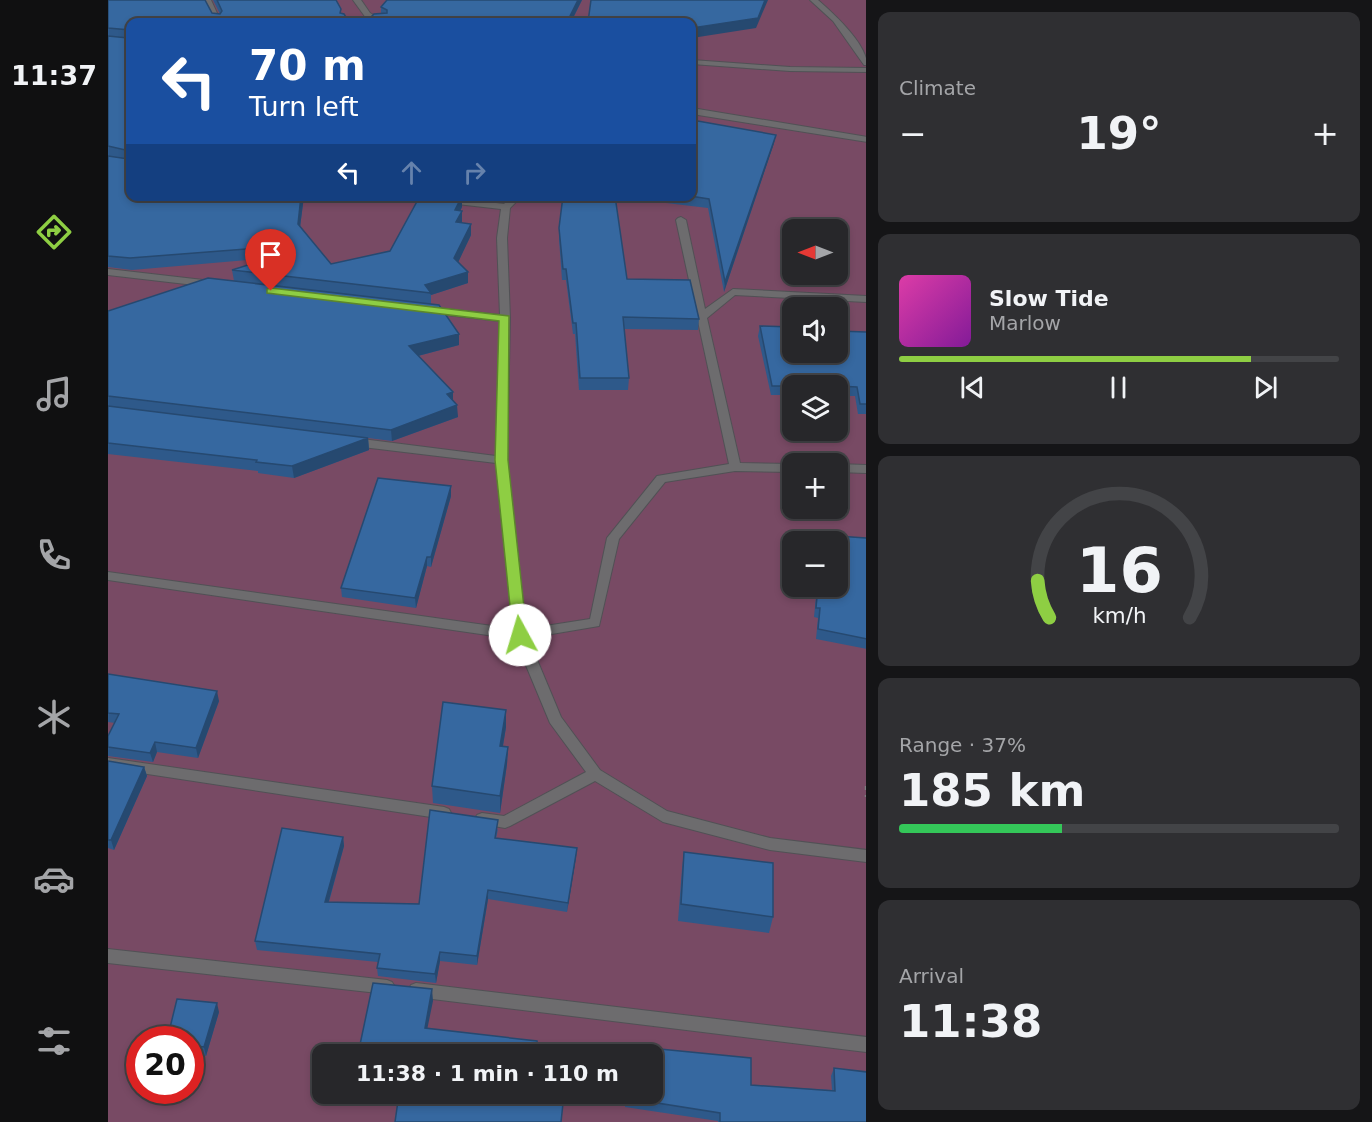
<!DOCTYPE html>
<html lang="en">
<head>
<meta charset="utf-8">
<style>
	body { margin:0; font-family:"DejaVu Sans",sans-serif; background:#2f2f32; color:#f1f3f6; height:100vh; display:flex; flex-direction:column; font-size:22px; white-space:nowrap }
	* { box-sizing:border-box; margin:0 }
	p { font-size:20px; color:#a4a5a8 }
	.icon { flex:none; width:33px; height:33px; fill:none; stroke:currentColor; stroke-width:2; stroke-linecap:round; stroke-linejoin:round }
	.map { position:relative; flex:1; overflow:hidden }
	.sheet { display:flex; flex-direction:column; gap:12px; padding:12px; background:#151517; width:506px }
	.sheet>* { flex:none }
	.top-card { position:absolute; left:18px; top:18px; width:570px; height:183px; border-radius:12px; box-shadow:0 3px 9px #0003,0 0 0 2px #434447; background:#1a4fa0; color:#fff; overflow:hidden }
	.needle { width:39px; rotate:270deg }
	.controls { position:absolute; left:674px; top:219px; display:grid; gap:12px }
	.controls a { display:grid; place-items:center; width:66px; height:66px; border-radius:12px; background:#27272a; box-shadow:0 3px 9px #0003,0 0 0 2px #434447; font-size:30px }
	.speed { position:absolute; left:18px; top:1026px; display:flex; gap:12px; font-size:30px; font-weight:700; text-align:center }
	.speed>* { display:grid; place-content:center; width:78px; height:78px; border-radius:50%; background:#27272a; box-shadow:0 3px 9px #0003,0 0 0 2px #434447; line-height:1 }
	.speed .limit { border:9px solid #d22; background:#fff; color:#111 }
	.pin { position:absolute; display:grid; place-items:center; width:51px; height:51px; color:#fff; margin:-62px -26px; border-radius:50% 50% 50% 0; rotate:-45deg; box-shadow:0 0 6px #0007 }
	.pin .icon { rotate:45deg }
	.me { position:absolute; width:66px; margin:-33px; rotate:354deg; stroke-linejoin:round; filter:drop-shadow(0 0 4px #0008) }
	.turn { display:flex; align-items:center; gap:21px; height:126px; padding:0 24px; font-size:27px }
	.turn .icon { width:78px; height:78px; stroke-width:2.5 }
	.turn b { display:block; font-size:42px; line-height:51px }
	.lanes { display:flex; align-items:center; height:57px; padding:0 24px; background:#0003; justify-content:center; gap:30px; direction:ltr }
	.lanes .off { opacity:.35 }
	.big { font-size:45px; font-weight:700; line-height:1.1 }
	.sheet .tile { flex:1; display:flex; flex-direction:column; justify-content:center; gap:9px; min-width:0; padding:0 21px; border-radius:12px; background:#2f2f32 }
	.sheet .dial { align-items:center; gap:0 }
	.dial svg { height:156px; overflow:visible; fill:none; stroke:#434447; stroke-width:7; stroke-linecap:round; text-anchor:middle }
	.dial text { fill:#f1f3f6; stroke:none }
	.song { display:flex; align-items:center; gap:18px }
	.cover { width:72px; height:72px; border-radius:9px; background:linear-gradient(135deg,hsl(320 70% 55%),hsl(290 70% 35%)) }
	.played { height:6px; border-radius:3px; background:linear-gradient(90deg,#8ece43 80%,#434447 80%) }
	.keys { display:flex; justify-content:space-around; direction:ltr }
	.heat { display:flex; justify-content:space-between; align-items:center; font-size:33px; direction:ltr }
	.charge { height:9px; border-radius:4px; background:linear-gradient(90deg,#34c759 37%,#434447 0) }
	.trip { position:absolute; left:204px; top:1044px; width:351px; height:60px; border-radius:12px; background:#27272a; box-shadow:0 3px 9px #0003,0 0 0 2px #434447; font-weight:700; line-height:60px; text-align:center }
	main { display:flex; flex:1; min-height:0 }
	.tabs { display:flex; flex-direction:column; width:108px; justify-content:space-around; align-items:center; background:#101011; color:#a4a5a8 }
	.tabs .icon { width:42px; height:42px }
	.tabs .active { color:#8ece43 }
	.tabs b { font-size:27px; color:#f1f3f6 }
	.map>svg:first-child { display:block }
	.green { fill:#784a64; fill-rule:evenodd }
	.lines { fill:none; stroke-linecap:round; stroke-linejoin:round }
	.lane-casing { stroke:#515155; stroke-width:2 }
	.path { stroke:#7c7c7f; stroke-width:4.5; stroke-dasharray:4 5; stroke-linecap:butt }
	.lane { fill:#6d6c6e; fill-rule:evenodd }
	.wall { fill:#2e598a }
	.shaded-wall { fill:#264970 }
	.building { fill:#3668a0; stroke:#264970; stroke-width:1.5 }
	.route { fill:#8ece43; stroke:#5c862c; stroke-width:1.5 }
</style>
</head>
<body>
<main>
<nav class="tabs">
<b>11:37</b>
<svg class="icon active" aria-label="directions" viewBox="0 0 24 24"><path d="M12 3l9 9-9 9-9-9zM9 14v-3h6M13 9l2 2-2 2"/></svg>
<svg class="icon" aria-label="music" viewBox="0 0 24 24"><path d="M9 18V5l10-2v13"/><circle cx="6" cy="18" r="3"/><circle cx="16" cy="16" r="3"/></svg>
<svg class="icon" aria-label="phone" viewBox="0 0 24 24"><path d="M5 4h4l2 5-3 2q2 4 5 5l2-3 5 2v4C11 20 4 13 5 4z"/></svg>
<svg class="icon" aria-label="climate" viewBox="0 0 24 24"><path d="M12 3v18M4 7l16 10M4 17L20 7"/></svg>
<svg class="icon" aria-label="car" viewBox="0 0 24 24"><path d="M5 17H2v-5l4-1 3-4h7l3 4 3 1v5h-3M9 17h6M6 11h13"/><circle cx="7" cy="17" r="2"/><circle cx="17" cy="17" r="2"/></svg>
<svg class="icon" aria-label="filters" viewBox="0 0 24 24"><path d="M4 7h16M4 17h16"/><circle cx="9" cy="7" r="2"/><circle cx="15" cy="17" r="2"/></svg>
</nav>
<div class="map">
<svg width="759" height="1122" viewBox="0 0 759 1122">
	<rect width="100%" height="100%" fill="#343438"/>
	<!-- green -->
	<path class="green" d="M0 0H758V1122H0ZM22 22H584V196H22ZM684 230H729V274H684ZM684 308H729V352H684ZM684 386H729V430H684ZM684 464H729V508H684ZM684 542H729V586H684ZM32 1040H82V1090H32ZM214 1054H544V1094H214Z"/>
	<g class="lines">
		<!-- lane casing -->
		<g class="lane-casing">
			<path id="lane" d="M95 0H103L113 22H107Z
				M245 0H253L262 13 278 22H234L237 20 258 18Z
				M702 0H710C726 14 759 44 759 65H756L725 21Z
				M584 60 682 67 759 68V72L682 71 584 64Z
				M584 108 759 137V142L584 114Z
				M301 196H332L396 204 404 196H414L402 208 399 238 402 319 399 460 418 629 482 619 499 538 549 476 621 464 568 220 570 218 573 217 578 220 597 309 625 289 759 296V302L627 295 599 318 632 463 684 464V472L627 471 557 482 511 539 491 626 420 638 453 717 492 770 559 811 662 838 759 850V862L662 850 555 822 487 781 402 826 397 828 369 823 367 819 369 815 374 813 396 816 478 772 442 723 407 639 0 580V572L405 629 388 463 246 446 240 442 246 438 388 456 392 321 321 313 316 310 321 307 392 315 389 238 393 209 305 199Z
				M0 269 104 281 109 284 104 287 0 275Z
				M729 464 759 465V473L729 472Z
				M0 758 336 807 341 809 343 813 341 817 336 819 0 768Z
				M0 949 279 980 284 982 287 987 284 992 279 994 0 963Z
				M308 983 759 1037V1052L308 997 303 995 300 990 303 985Z"/>
		</g>
		<!-- path -->
		<path class="path" d="M759 786V797"/>
		<!-- lane -->
		<use href="#lane" class="lane"/>
	</g>
	<!-- wall -->
	<path class="wall" d="M0 0 112 14 105 0H228L233 9 22 22V196H196L192 227 223 264 282 251 312 196H359L354 197V207L352 211 354 223 363 224V235L350 262 360 283 323 295V304L351 345 310 356 345 392V400L350 417 284 441 260 438 261 450 186 478 150 473V471L0 454V311L126 281 124 270 153 261 152 259 24 270 0 267Z
		M279 0H474L463 22H258L273 14V7Z
		M666 143 616 292 600 208 508 197 584 196Z
		M451 228 519 279 591 319 590 330 516 329 521 378 520 390H471L467 334H465L458 280H454L451 239Z
		M652 326 684 352 759 332V414H750L747 396H729V386H684V395H663L650 336Z
		M343 496 323 567 319 566 308 608 234 597 233 588Z
		M715 535 759 538V649L708 639 710 618 706 617 709 586H729V542H714Z
		M0 674 111 701 90 758 49 752 45 762 0 756V736L7 723 0 722Z
		M398 727 395 746 400 747 399 764 392 813 325 803 324 786Z
		M0 761 36 767 39 776 6 850 0 848Z
		M390 829 388 839 468 857 459 912 380 899 369 965 332 961 328 983 270 976 269 968 270 962 149 950 147 941 235 837 236 846 221 902 311 904Z
		M576 852 665 917 661 933 570 921 574 869Z
		M111 1012 98 1056 82 1053V1040Z
		M521 1046 643 1085 724 1090 723 1076 726 1068 759 1122H610V1121L517 1107V1094H544V1054H520Z"/>
	<!-- shaded-wall -->
	<path class="shaded-wall" d="M470 0H474L463 22H459Z
		M657 0H660L648 28 584 38V28Z
		M668 135 666 143 616 292 617 282Z
		M193 196H196L191 235 190 224Z
		M354 196V207L347 221V210Z
		M354 211V222L349 233 348 222Z
		M363 224V235L347 269 346 258Z
		M360 272V283L323 295 317 285Z
		M351 334V345L302 358 301 346Z
		M345 392V403L339 394Z
		M349 405 350 417 284 441 283 430Z
		M260 438 261 450 186 478 184 466Z
		M343 486V496L323 567V557Z
		M319 557V566L308 608 307 598Z
		M109 691 111 701 90 758 88 748Z
		M398 710V727L392 763V746Z
		M47 742 49 752 45 762 42 753Z
		M400 747 399 764 392 813V796Z
		M36 767 39 776 6 850 3 840Z
		M235 837 236 846 218 911 217 902Z
		M469 848 468 857 459 912 460 903Z
		M380 890V899L369 965V956Z
		M332 952V961L328 983 327 974Z
		M324 989 325 1001 317 1040V1028Z
		M109 1003 111 1012 98 1056 96 1047Z"/>
	<!-- building -->
	<path class="building" d="M0 0H97L104 13 112 14 114 11 109 0H228L233 9 232 13 236 14 241 22H22V196H193L190 224 223 264 282 251 312 196H354L347 210 354 211 348 222 363 224 346 258 360 272 317 285 323 293 124 270 153 261 151 248 22 258 0 256V156L20 159 22 151 0 146V36L20 38 22 36V30L0 28Z
		M279 0H470L459 22H258L266 14 279 13V10L273 7Z
		M483 0H657L650 18 584 28V22H480Z
		M584 120 668 135 617 282 601 199 582 196H584Z
		M455 196H507L519 279 582 280 591 319 515 317 521 378H472L468 323H465L458 269H455L451 228Z
		M100 278 331 305 351 334 301 346 345 392 339 394 349 405 283 430 0 396V311Z
		M652 326 684 327V352H729V331L759 332V404H752L749 387 729 386H664Z
		M0 406 260 438 184 466 148 462 149 460 0 443Z
		M270 478 343 486 323 557H319L307 598 233 588Z
		M715 535 759 538V639L710 629 712 608H708L710 586H729V542H715Z
		M0 674 109 691 88 748 47 742 42 753 0 747V736L11 714 0 713Z
		M335 702 398 710 392 746 400 747 392 796 324 786Z
		M0 761 36 767 3 840H0Z
		M322 810 390 820 387 838 469 848 460 903 380 890 369 956 332 952 327 974 269 968 272 954 147 941 174 828 235 837 217 902 311 904Z
		M576 852 665 863V917L573 904Z
		M265 983 324 989 317 1028 429 1041 430 1049 459 1052V1054H250Z
		M69 999 109 1003 96 1047 82 1045V1040H59Z
		M521 1046 643 1058V1085L727 1091 726 1068 759 1072V1122H612V1113L518 1098V1094H544V1054H520Z
		M291 1094H456L453 1122H287Z"/>
	<!-- route -->
	<path class="route" d="M163 288 401 316 400 460 419 635 417 638H407L405 635 387 460 391 321 159 293V289Z"/>
</svg>
<div class="controls">
<a><svg class="needle" viewBox="-14 -14 28 28"><path d="M0-13l5 13h-10z" fill="#e53935"/><path d="M0 13l5-13h-10z" fill="#a4a5a8"/></svg></a>
<a><svg class="icon" aria-label="sound" viewBox="0 0 24 24"><path d="M4 9h4l5-4v14l-5-4H4zM17 9q2 3 0 6"/></svg></a>
<a><svg class="icon" aria-label="layers" viewBox="0 0 24 24"><path d="M12 4l9 5-9 5-9-5zM3 14l9 5 9-5"/></svg></a>
<a>+</a>
<a>−</a>
</div>
<div class="speed"><div class="limit">20</div></div>
<div class="pin" style="left:163px;top:291px;background:#d93025"><svg class="icon" aria-label="arrive" viewBox="0 0 24 24"><path d="M6 21V4h12l-3 4 3 4H6"/></svg></div>
<svg class="me" style="left:412px;top:635px" viewBox="-20 -20 40 40"><circle r="19" fill="#fff"/><path d="M0-13L10 11 0 6-10 11z" fill="#8ece43"/></svg>
<div class="trip">11:38 · 1 min · 110 m</div>
<div class="top-card">
<div class="turn"><svg class="icon" aria-label="left" viewBox="0 0 24 24"><path d="M17 20v-9H6M10 6l-5 5 5 5"/></svg><div><b>70 m</b>Turn left</div></div>
<div class="lanes"><svg class="icon" aria-label="left" viewBox="0 0 24 24"><path d="M17 20v-9H6M10 6l-5 5 5 5"/></svg><svg class="icon off" aria-label="ahead" viewBox="0 0 24 24"><path d="M12 20V5M6 11l6-6 6 6"/></svg><svg class="icon off" aria-label="right" viewBox="0 0 24 24"><path d="M7 20v-9h11M14 6l5 5-5 5"/></svg></div>
</div>
</div>
<section class="sheet">
<div class="tile"><p>Climate</p>
<div class="heat"><a>−</a><b class="big">19°</b><a>+</a></div>
</div>
<div class="tile">
<div class="song"><i class="cover"></i><div><b>Slow Tide</b><p>Marlow</p></div></div>
<div class="played"></div>
<div class="keys"><svg class="icon" aria-label="previous" viewBox="0 0 24 24"><path d="M18 5L8 12l10 7zM5 5v14"/></svg><svg class="icon" aria-label="pause" viewBox="0 0 24 24"><path d="M8 5v14M16 5v14"/></svg><svg class="icon" aria-label="next" viewBox="0 0 24 24"><path d="M6 5l10 7-10 7zM19 5v14"/></svg></div>
</div>
<div class="tile dial"><svg viewBox="0 0 100 80">
<path d="M14 69A42 42 0 1 1 86 69"/>
<path d="M14 69A42 42 0 0 1 8 50" stroke="#8ece43"/>
<text x="50" y="56" font-size="32" font-weight="700">16</text>
<text x="50" y="72" font-size="11">km/h</text>
</svg></div>
<div class="tile"><p>Range · 37%</p><b class="big">185 km</b><div class="charge"></div></div>
<div class="tile"><p>Arrival</p><b class="big">11:38</b></div>
</section>
</main>
</body>
</html>
